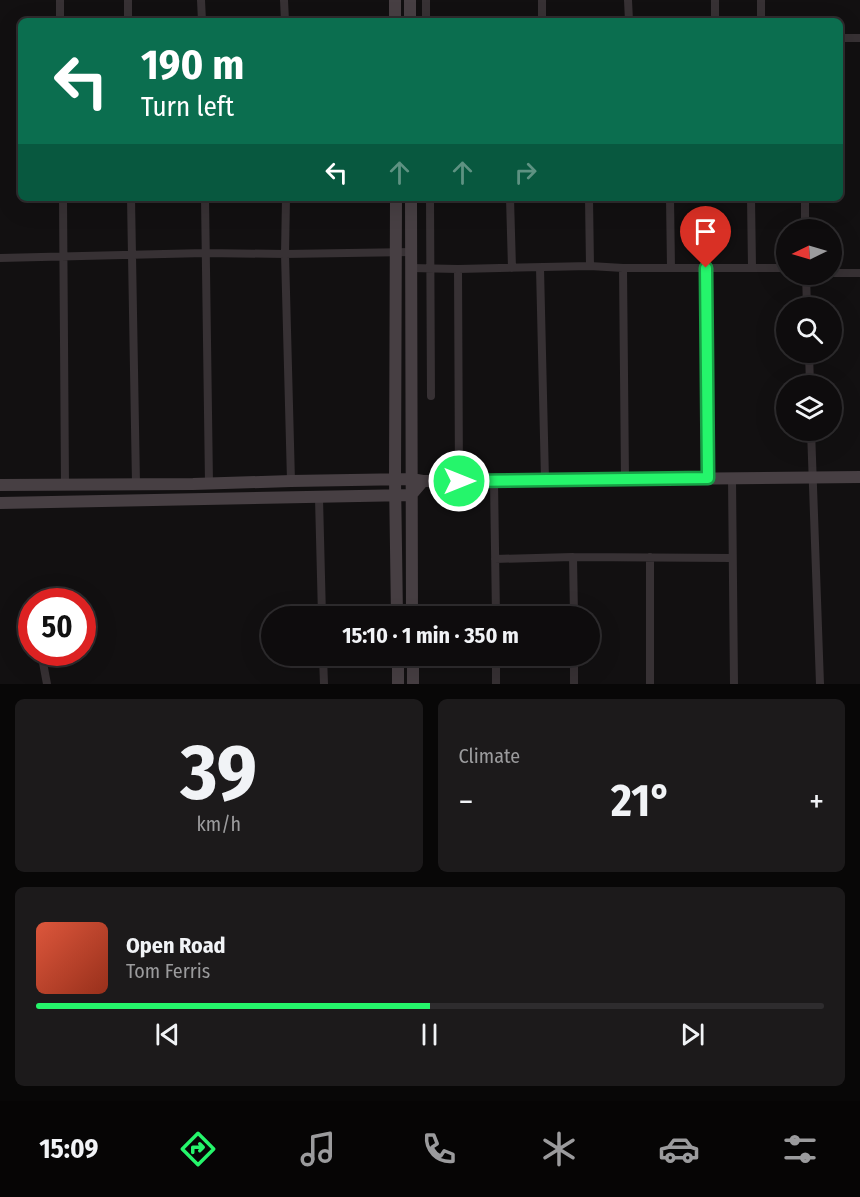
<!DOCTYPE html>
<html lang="en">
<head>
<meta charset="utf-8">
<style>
	body { margin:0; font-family:"Fira Sans Condensed",sans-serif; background:#1c1a1b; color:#f1f3f6; height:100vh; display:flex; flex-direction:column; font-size:22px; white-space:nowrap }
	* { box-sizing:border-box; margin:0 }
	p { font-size:20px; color:#9b9b9d }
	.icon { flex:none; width:33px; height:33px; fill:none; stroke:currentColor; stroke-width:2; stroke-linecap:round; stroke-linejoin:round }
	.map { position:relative; height:684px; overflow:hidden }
	.drawer { display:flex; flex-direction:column; gap:15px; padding:15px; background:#080707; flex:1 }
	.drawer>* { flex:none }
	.banner { position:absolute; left:18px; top:18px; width:825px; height:183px; border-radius:9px; box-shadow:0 6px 24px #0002,0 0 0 2px #2e2c2e; background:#0b6e4f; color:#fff; overflow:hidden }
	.needle { width:39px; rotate:265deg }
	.tools { position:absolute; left:776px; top:219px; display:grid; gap:12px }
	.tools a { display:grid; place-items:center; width:66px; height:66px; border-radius:50%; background:#0e0c0d; box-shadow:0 6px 24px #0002,0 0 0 2px #2e2c2e; font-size:30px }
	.speed { position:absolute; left:18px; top:588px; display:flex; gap:12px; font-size:30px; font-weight:700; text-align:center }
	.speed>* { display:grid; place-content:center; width:78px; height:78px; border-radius:50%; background:#0e0c0d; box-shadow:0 6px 24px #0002,0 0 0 2px #2e2c2e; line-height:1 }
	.speed .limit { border:9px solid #d22; background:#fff; color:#111 }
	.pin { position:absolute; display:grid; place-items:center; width:51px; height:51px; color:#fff; margin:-62px -26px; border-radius:50% 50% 50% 0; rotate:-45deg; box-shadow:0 0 6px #0007 }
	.pin .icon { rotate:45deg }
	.me { position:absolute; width:66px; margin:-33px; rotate:90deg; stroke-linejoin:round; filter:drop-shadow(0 0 4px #0008) }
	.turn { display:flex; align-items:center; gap:21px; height:126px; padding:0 24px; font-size:27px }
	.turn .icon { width:78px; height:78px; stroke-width:2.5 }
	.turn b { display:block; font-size:42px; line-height:51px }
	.lanes { display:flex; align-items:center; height:57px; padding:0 24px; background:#0003; justify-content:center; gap:30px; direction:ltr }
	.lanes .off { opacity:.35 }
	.big { font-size:45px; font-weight:700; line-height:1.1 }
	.drawer .card { flex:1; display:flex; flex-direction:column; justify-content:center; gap:9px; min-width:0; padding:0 21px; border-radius:9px; background:#1c1a1b }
	.drawer .dial { align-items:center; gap:0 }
	.dial b { font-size:78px; line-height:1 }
	.song { display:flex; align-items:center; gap:18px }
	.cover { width:72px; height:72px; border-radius:9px; background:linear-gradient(135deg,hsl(10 70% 55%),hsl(10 70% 35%)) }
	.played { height:6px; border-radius:3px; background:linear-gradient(90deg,#25f56b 50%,#2e2c2e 50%) }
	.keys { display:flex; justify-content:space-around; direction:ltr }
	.heat { display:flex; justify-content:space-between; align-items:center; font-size:33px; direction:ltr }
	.drawer .tiles { flex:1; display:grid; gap:15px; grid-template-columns:1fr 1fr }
	.card:last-child { grid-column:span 2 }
	.trip { position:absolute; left:261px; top:606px; width:339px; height:60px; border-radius:30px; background:#0e0c0d; box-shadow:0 6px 24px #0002,0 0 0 2px #2e2c2e; font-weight:700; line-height:60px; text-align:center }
	.tabs { display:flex; height:96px; justify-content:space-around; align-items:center; background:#060505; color:#9b9b9d }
	.tabs .icon { width:42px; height:42px }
	.tabs .current { color:#25f56b }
	.tabs b { font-size:27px; color:#f1f3f6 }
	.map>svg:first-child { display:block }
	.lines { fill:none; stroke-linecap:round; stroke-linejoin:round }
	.street { stroke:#373134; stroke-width:8 }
	.secondary { stroke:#473f43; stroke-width:12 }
	.route-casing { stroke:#189f46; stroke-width:15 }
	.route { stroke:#25f56b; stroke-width:10 }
</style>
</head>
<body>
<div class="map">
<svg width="860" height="684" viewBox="0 0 860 684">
	<rect width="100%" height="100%" fill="#121011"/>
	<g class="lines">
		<!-- street -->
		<path class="street" d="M60 0V21
			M128 0V21
			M201 0 202 21
			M284 0 285 21
			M426 0V21
			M542 0V21
			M628 0 629 21
			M715 0V21
			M761 0V21
			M840 38H860
			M63 198 65 485
			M131 198 136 484
			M205 198 209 483
			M286 198 285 254 291 481
			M430 198 431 396
			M510 198 512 268
			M589 198 590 266
			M670 198 671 268
			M751 198 752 267
			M805 198V230
			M0 258 205 253 285 254 411 252
			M411 268 458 269 590 266 623 268H786
			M540 268 545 480
			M623 268 625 480
			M706 268 708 478
			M458 269 459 481
			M831 273H860
			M806 274 807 308
			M809 352 810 386
			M811 430 820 684
			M732 478 734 684
			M494 481 496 616
			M319 498 322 616
			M573 557 574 616
			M650 557V684
			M495 559 573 557 732 558
			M41 652 47 684
			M323 656 324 684
			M496 656V684
			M574 656V684"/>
		<!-- secondary -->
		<path class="secondary" d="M395 0V21
			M410 0V21
			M396 198 395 480 397 616
			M411 198 412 616
			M0 485 193 484 291 481 411 479 423 481H459L860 477
			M0 503 411 495 423 481
			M398 656V684
			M413 656V684"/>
	</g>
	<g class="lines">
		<!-- route casing -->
		<g class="route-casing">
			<path id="route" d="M459 481 708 478 706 268"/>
		</g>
		<!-- route -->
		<use href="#route" class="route"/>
	</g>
</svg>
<div class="tools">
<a><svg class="needle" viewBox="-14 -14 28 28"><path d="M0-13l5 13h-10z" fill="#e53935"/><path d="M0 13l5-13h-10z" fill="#9b9b9d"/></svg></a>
<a><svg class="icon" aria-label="search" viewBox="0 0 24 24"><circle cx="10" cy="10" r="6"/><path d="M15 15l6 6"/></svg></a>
<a><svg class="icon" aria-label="layers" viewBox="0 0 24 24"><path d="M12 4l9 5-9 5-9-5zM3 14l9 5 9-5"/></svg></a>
</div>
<div class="speed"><div class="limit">50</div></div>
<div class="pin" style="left:706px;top:268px;background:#d93025"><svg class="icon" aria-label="arrive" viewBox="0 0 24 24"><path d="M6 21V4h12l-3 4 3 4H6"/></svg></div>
<svg class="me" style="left:459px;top:481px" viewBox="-20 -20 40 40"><circle r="17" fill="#25f56b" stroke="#fff" stroke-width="3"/><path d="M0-11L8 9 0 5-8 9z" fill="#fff"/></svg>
<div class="trip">15:10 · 1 min · 350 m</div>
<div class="banner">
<div class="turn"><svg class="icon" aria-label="left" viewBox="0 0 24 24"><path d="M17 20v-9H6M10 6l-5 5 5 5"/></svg><div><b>190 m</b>Turn left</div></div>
<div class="lanes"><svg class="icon" aria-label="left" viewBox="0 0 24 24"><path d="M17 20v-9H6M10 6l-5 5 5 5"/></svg><svg class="icon off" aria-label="ahead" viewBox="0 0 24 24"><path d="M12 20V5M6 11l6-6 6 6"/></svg><svg class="icon off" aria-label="ahead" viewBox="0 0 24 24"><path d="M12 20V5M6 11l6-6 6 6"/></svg><svg class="icon off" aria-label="right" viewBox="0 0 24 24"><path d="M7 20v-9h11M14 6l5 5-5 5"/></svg></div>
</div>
</div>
<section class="drawer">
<div class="tiles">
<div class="card dial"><b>39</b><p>km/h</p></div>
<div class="card"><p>Climate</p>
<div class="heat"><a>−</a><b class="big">21°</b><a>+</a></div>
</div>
<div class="card">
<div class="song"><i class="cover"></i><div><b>Open Road</b><p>Tom Ferris</p></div></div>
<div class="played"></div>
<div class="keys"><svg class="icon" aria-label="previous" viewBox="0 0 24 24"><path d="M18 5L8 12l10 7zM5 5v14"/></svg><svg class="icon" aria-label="pause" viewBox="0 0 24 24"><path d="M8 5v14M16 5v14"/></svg><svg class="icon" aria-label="next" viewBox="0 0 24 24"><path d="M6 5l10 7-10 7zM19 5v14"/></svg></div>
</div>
</div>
</section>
<nav class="tabs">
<b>15:09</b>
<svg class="icon current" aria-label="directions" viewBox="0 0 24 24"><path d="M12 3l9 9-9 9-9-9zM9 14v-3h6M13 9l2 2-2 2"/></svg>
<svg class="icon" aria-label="music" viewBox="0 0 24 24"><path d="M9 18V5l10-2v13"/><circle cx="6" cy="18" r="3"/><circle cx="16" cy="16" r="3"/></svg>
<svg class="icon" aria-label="phone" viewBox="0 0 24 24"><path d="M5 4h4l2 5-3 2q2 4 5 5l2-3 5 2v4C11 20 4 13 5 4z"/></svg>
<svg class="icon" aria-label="climate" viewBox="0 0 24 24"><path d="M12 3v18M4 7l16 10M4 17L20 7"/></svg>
<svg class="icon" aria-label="car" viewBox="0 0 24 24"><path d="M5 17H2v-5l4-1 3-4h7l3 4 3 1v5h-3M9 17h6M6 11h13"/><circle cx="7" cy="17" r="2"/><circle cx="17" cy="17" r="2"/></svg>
<svg class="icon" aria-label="filters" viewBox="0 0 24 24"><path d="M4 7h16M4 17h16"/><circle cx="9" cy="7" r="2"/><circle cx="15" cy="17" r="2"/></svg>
</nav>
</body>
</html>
